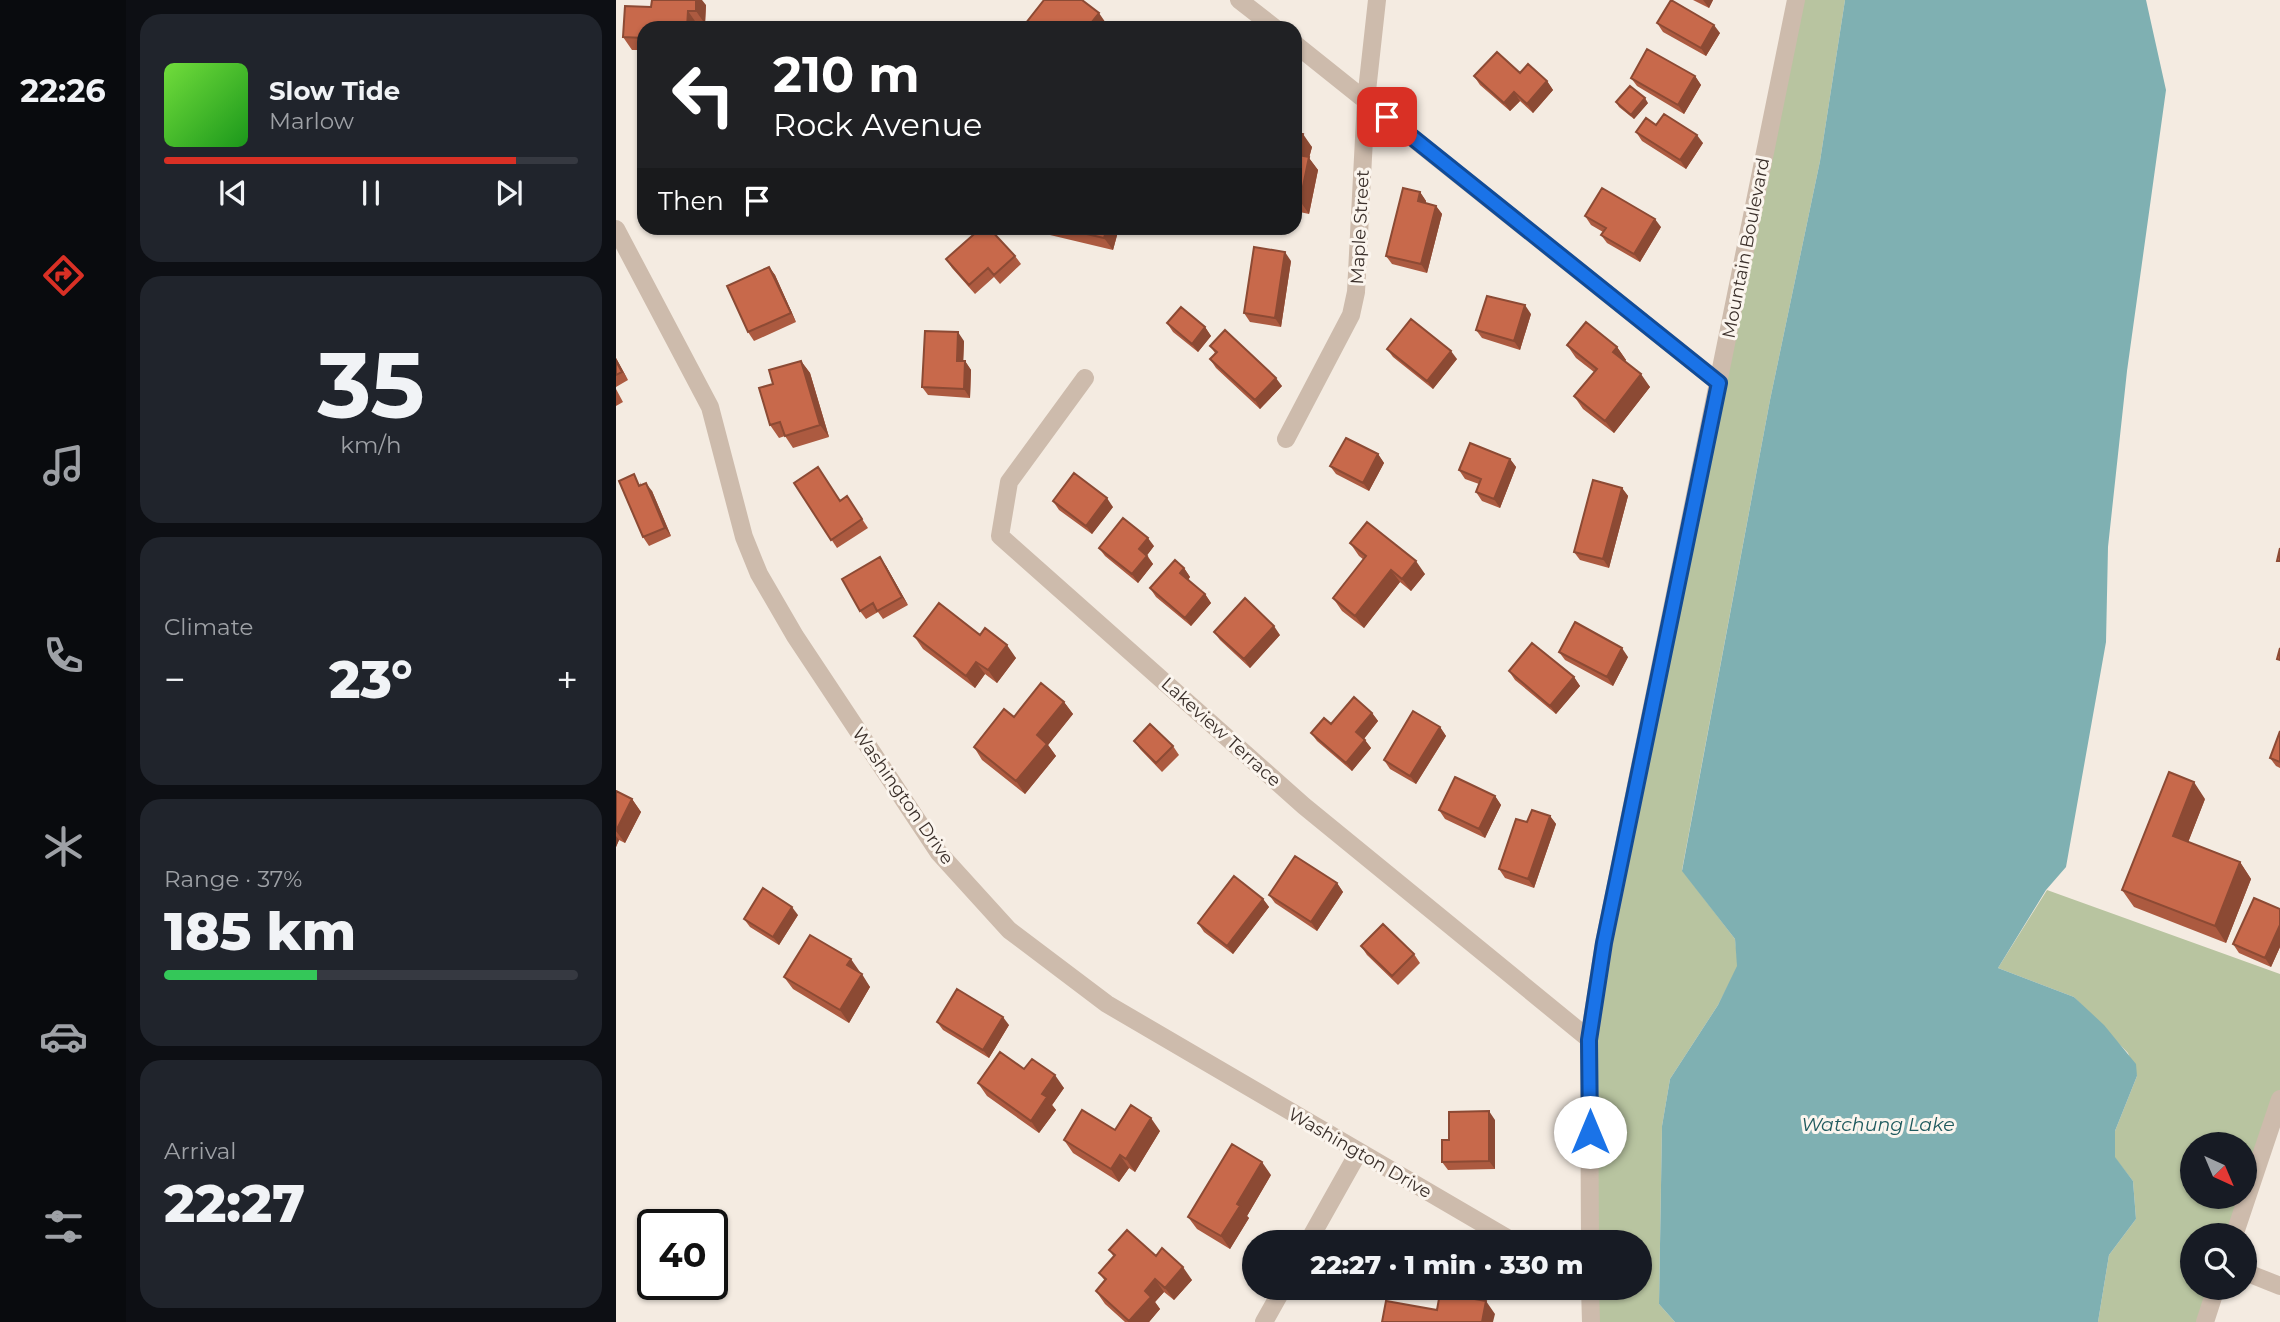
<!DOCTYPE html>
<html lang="en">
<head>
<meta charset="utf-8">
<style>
	body { margin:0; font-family:Montserrat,sans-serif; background:#20242c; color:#f1f3f6; height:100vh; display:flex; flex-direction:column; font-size:26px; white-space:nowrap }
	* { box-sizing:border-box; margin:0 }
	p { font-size:23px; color:#9ea1a6 }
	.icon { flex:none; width:38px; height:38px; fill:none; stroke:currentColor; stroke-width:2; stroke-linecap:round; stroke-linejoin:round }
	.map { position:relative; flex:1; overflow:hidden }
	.drawer { display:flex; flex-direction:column; gap:14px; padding:14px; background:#0d0f14; width:490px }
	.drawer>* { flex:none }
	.hud { position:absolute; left:21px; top:21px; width:665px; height:214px; border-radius:21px; box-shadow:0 2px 5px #0004; background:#202124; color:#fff; overflow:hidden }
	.needle { width:46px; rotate:136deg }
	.fabs { position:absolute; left:1564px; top:1132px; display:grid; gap:14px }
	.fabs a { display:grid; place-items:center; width:77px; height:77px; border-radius:50%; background:#171b24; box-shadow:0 2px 5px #0004; font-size:35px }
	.speed { position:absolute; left:21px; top:1209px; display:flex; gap:14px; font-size:35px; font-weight:700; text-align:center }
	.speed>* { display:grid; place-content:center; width:91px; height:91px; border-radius:50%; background:#171b24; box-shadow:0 2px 5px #0004; line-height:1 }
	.speed .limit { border:4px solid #111; border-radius:10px; background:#fff; color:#111 }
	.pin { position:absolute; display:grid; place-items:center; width:60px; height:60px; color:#fff; margin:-30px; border-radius:14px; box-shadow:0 4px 10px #0006 }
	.me { position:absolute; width:77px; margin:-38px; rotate:0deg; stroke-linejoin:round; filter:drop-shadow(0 0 5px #0008) }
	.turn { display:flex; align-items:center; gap:24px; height:147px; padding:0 21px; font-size:32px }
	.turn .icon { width:91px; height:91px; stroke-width:2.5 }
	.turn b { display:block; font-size:49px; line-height:60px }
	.then { display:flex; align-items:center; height:66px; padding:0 21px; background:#0003; gap:14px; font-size:26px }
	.big { font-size:52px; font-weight:800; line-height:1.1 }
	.drawer .tile { flex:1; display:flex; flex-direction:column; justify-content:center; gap:10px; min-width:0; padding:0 24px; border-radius:21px; background:#20242c }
	.drawer .dial { align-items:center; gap:0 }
	.dial b { font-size:91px; line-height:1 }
	.song { display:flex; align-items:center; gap:21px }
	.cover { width:84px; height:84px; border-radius:10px; background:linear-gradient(135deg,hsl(100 70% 55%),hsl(120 70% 35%)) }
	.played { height:7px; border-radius:4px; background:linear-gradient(90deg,#d93025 85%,#363941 85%) }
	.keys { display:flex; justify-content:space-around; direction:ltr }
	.heat { display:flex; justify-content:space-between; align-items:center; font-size:38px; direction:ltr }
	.charge { height:10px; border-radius:5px; background:linear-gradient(90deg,#34c759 37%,#363941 0) }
	.trip { position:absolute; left:626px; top:1230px; width:410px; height:70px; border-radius:35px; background:#171b24; box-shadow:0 2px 5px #0004; font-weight:800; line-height:70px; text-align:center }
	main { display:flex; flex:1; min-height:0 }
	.tabs { display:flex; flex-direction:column; width:126px; justify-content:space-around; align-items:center; background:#090b0e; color:#9ea1a6 }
	.tabs .icon { width:49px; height:49px }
	.tabs .selected { color:#d93025 }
	.tabs b { font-size:32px; color:#f1f3f6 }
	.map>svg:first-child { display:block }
	.green { fill:#b8c4a0; fill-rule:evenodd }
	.water { fill:#7fb0b2 }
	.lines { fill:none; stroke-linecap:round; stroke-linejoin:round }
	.minor { stroke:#cdbbac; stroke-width:18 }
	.wall { fill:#ac5a40 }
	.shaded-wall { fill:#8c4a34 }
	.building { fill:#c8694b; stroke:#8c4a34; stroke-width:2 }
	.route-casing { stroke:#114b97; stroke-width:18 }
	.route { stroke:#1a73e8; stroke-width:12 }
	.labels { text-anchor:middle; stroke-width:6; stroke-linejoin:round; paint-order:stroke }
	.street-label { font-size:18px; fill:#3b302b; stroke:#fbf5ee }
	.water-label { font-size:19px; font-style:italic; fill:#1f5a5e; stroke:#fbf5ee }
</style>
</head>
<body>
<main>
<nav class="tabs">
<b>22:26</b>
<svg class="icon selected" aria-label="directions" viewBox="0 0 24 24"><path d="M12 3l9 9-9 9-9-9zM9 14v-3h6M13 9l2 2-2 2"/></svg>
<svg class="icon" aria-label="music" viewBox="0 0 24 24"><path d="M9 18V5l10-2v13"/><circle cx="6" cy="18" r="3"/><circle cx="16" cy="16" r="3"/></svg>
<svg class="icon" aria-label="phone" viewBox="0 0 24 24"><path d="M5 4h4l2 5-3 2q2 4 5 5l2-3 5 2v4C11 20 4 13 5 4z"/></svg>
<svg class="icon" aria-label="climate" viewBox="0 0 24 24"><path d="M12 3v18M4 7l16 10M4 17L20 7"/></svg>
<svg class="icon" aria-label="car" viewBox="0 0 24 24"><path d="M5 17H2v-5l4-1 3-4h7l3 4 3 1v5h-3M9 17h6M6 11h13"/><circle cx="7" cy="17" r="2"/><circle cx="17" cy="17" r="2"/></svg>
<svg class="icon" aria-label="filters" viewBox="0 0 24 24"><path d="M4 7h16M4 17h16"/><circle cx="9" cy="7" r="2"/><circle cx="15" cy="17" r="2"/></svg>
</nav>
<section class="drawer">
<div class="tile">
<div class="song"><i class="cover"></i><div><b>Slow Tide</b><p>Marlow</p></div></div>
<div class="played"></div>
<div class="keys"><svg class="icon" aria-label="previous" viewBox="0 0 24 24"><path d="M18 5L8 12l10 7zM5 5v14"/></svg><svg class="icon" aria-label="pause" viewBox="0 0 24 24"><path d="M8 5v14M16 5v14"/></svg><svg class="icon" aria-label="next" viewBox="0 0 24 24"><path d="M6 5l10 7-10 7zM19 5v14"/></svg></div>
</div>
<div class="tile dial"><b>35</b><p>km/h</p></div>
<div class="tile"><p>Climate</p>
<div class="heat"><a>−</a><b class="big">23°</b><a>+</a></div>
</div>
<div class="tile"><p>Range · 37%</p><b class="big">185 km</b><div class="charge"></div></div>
<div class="tile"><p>Arrival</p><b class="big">22:27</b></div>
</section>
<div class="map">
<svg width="1664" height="1322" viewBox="0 0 1664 1322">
	<rect width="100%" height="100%" fill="#f4ebe1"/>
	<!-- green -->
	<path class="green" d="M1180 0H1229L1204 161 1154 400 1066 870 1119 939 1122 966 1102 1005 1054 1079 1046 1126 1043 1304 1059 1322H975L974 1288H1024V1242H974L973 1039Z
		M1431 890 1664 974V1099L1618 1235 1577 1236V1288H1600L1589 1322H1482L1493 1255 1520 1219 1517 1181 1499 1158V1131L1521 1076 1512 1053 1458 997 1382 968ZM1577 1144H1629V1197H1577Z"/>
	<!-- water -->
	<path class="water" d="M1229 0H1530L1550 90 1511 371 1492 547 1490 642 1450 867 1430 890 1382 968 1458 997 1488 1025 1520 1064 1521 1076 1499 1131V1157L1517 1181 1520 1219 1493 1255 1482 1322H1059L1043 1304 1046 1126 1054 1079 1102 1005 1121 966 1119 939 1066 871 1154 400 1204 161Z"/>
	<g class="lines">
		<!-- minor -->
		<path class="minor" d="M623 0 659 28
			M679 44 1103 383
			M0 229 94 407 128 537 143 574 179 636 323 853 393 930 491 1004 898 1242
			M469 378 393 482 384 536 688 806 973 1039
			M670 439 735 315 740 292 750 100 761 0
			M1618 1236 1664 1099
			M692 1242 742 1153
			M974 1242 973 1039 988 943 1180 0
			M1629 1272 1664 1286
			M974 1288 975 1322
			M648 1322 667 1288
			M1589 1322 1600 1288"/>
	</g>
	<!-- wall -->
	<path class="wall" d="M1077 0H1097L1093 8Z
		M90 5 89 24 28 28V50H16L7 37 35 7Z
		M1041 23 1104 33 1090 56 1047 32Z
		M858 76 931 81 937 90 917 113 904 101 894 111 864 85Z
		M1079 76 1085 85 1068 114 1021 86 1015 78Z
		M1000 102 1032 103 1018 119 1003 107Z
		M1040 125 1087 143 1070 169 1026 141 1020 132Z
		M679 133 696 147 693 158 702 170 693 214 679 211Z
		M804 192 810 201V203L820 206 826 214 811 273 776 264 770 256Z
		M969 216 1045 227 1024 262 991 243 985 235 987 232 975 225Z
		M78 228H94L80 230Z
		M429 228H503L497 250 434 235Z
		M399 256 405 264 384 284 378 277 359 294 336 268 330 259Z
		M675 261 665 327 634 322 628 313Z
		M153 267 159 275 180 322 138 341 132 332Z
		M915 314 904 350 866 338 860 330Z
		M551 323 589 327 595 336 582 352 557 332Z
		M348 341 347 361H349L355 370 354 398 312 395 306 387Z
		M951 345 1001 347 1010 360 1009 361 1034 387 998 433 967 409 958 396 978 372 960 358Z
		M594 346 666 386 644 409 600 368 594 359 599 353Z
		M771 349 841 359 817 389 777 357Z
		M0 358 12 380 0 387Z
		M185 361 194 373 213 437 177 448 169 436 163 438 154 425 157 384Z
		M0 389 7 402 0 406Z
		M762 454 768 463 753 491 720 474 714 466Z
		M894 459 900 467 884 508 866 501 860 492 863 484 849 479 843 470Z
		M24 482 25 485 36 491 55 536 33 546 27 537Z
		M178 483 224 501 231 496 252 528 221 548Z
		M1006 488 1012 496 993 568 964 560 958 552Z
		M437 501 497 507 476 534 443 510Z
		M734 543 809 574 795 591 784 582 748 628 726 611 717 598 748 560 743 556Z
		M538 546 531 555 537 564 522 583 489 556 483 548Z
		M270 566 292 605 267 619 262 612 250 619 244 611Z
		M568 568 574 577 572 580 589 594 595 603 575 626 540 597 534 588Z
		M598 632 664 635 634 668 604 640Z
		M364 635 400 658 381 683 369 674 359 688 307 649 298 636Z
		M943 652 1012 657 997 686 949 660Z
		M893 671 958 677 964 686 940 714 899 680Z
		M448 702 457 714 432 745 440 756 409 794 366 760 358 747 398 717Z
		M756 713 762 721 748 739 755 748 736 771 701 741 695 733 715 724Z
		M824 727 830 736 800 784 774 769 768 760Z
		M1664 731V768L1660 766 1654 758Z
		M518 741 557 746 563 755 546 772 524 749Z
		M0 791 16 799 25 812 9 843 3 840 0 847Z
		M879 796 885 805 869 838 829 819 823 810Z
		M1589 799 1572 842 1624 862 1635 879 1610 943 1518 907 1506 890Z
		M934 816 940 824 918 888 889 878 883 869Z
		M721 883 727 892 701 931 659 903 653 895Z
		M647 899 653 907 617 954 588 932 582 923Z
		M1664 909V947L1655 967 1623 953 1617 944Z
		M182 915 163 945 134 927 128 919Z
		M745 946 798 954 804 963 782 985 751 955Z
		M244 972 243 973 254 987 233 1023 177 989 168 977Z
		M321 1022 393 1025 373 1058 327 1030Z
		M408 1069 448 1088 436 1105 440 1110 423 1133 371 1096 362 1083Z
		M879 1120V1169L832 1170 826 1162 833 1140Z
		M499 1130 544 1131 519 1172 513 1168 503 1182 457 1153 448 1140Z
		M655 1175 631 1216 633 1218 614 1249 581 1229 572 1217Z
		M493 1250 540 1256 576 1280 558 1300 548 1292 539 1302 544 1309 533 1322H509L489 1304 480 1291 489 1281 483 1273 498 1257Z"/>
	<!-- shaded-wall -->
	<path class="shaded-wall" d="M78 0H86L90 5 89 24 80 11Z
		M1087 0H1097L1093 8Z
		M72 11 81 24V28H71Z
		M483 13 492 26 490 28H471Z
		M1098 25 1104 33 1090 56 1085 48Z
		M1079 76 1085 85 1068 114 1062 105Z
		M931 81 937 90 917 113 911 104Z
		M898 92 904 101 894 111 888 103Z
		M1029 98 1032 103 1018 119 1015 115Z
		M687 134 696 147 693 158 702 170 693 214 684 201 682 155Z
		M1081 135 1087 143 1070 169 1064 160Z
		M804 192 810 201 808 210 802 201Z
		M820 206 826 214 811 273 805 264Z
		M1039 219 1045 227 1024 262 1018 254Z
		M491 228H503L497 250 488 238Z
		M669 252 675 261 665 327 659 318Z
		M153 267 159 275 180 322 175 313Z
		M909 305 915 314 904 350 898 341Z
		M589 327 595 336 582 352 576 344Z
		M342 332 348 341 347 369 341 361Z
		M1001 347 1010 360 1006 365 997 352Z
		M835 351 841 359 817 389 811 381Z
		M0 358 12 380 0 361Z
		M185 361 194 373 213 437 204 425Z
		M349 361 355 370 354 398 348 389Z
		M1025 374 1034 387 998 433 989 421Z
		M660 378 666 386 644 409 639 400Z
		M762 454 768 463 753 491 747 483Z
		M894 459 900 467 884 508 878 499Z
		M30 483 36 491 55 536 49 528Z
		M1006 488 1012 496 993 568 987 559Z
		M491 498 497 507 476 534 470 526Z
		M532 538 538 546 529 558 523 549Z
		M531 556 537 564 522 583 516 574Z
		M264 557 270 566 292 605 286 597Z
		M800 561 809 574 795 591 786 579Z
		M568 568 574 577 570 582 564 573Z
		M775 570 784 582 748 628 739 616Z
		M589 594 595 603 575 626 569 618Z
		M658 626 664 635 634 668 628 659Z
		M391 645 400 658 381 683 372 670Z
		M1006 648 1012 657 997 686 991 677Z
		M360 662 369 674 359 688 350 676Z
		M958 677 964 686 940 714 934 706Z
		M448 702 457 714 432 745 440 756 409 794 400 781 421 735Z
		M756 713 762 721 746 741 740 732Z
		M824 727 830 736 800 784 794 776Z
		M749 740 755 748 736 771 730 763Z
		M1578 782 1589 799 1568 853 1557 836Z
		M879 796 885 805 869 838 863 829Z
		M16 799 25 812 9 843 0 831Z
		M934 816 940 824 918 888 912 879Z
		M0 836 3 840 0 847Z
		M1624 862 1635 879 1610 943 1599 926Z
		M721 883 727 892 701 931 695 922Z
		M647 899 653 907 617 954 611 946Z
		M176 907 182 915 163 945 157 937Z
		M1664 925V947L1655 967 1649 958Z
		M235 959 244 972 240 978 231 965Z
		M246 974 254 987 233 1023 224 1010Z
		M387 1017 393 1025 373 1058 367 1050Z
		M439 1075 448 1088 436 1105 440 1110 423 1133 415 1121 426 1094Z
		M873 1111 879 1120V1169L873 1161Z
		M535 1118 544 1131 519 1172 510 1159Z
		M504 1155 513 1168 503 1182 495 1169Z
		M646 1162 655 1175 631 1216 633 1218 614 1249 605 1236 621 1204Z
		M567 1267 576 1280 558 1300 549 1288Z
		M539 1279 548 1292 539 1302 544 1309 533 1322H514L513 1321 529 1291Z
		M870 1301 879 1314 877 1322H866Z"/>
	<!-- building -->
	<path class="building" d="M36 0H80V11H72L71 28H28V38L7 37 9 6 35 7Z
		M428 0H466L483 13 471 28H406Z
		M1055 0 1098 25 1085 48 1041 23Z
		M1031 49 1079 76 1062 105 1015 78Z
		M881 52 904 73 912 64 931 81 911 104 898 92 888 103 858 76Z
		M1014 86 1029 98 1015 115 1000 102Z
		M1048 114 1081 135 1064 160 1020 132 1030 118 1040 125Z
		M679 133 687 134 682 155 693 157 684 201 679 200Z
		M787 188 804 192 802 201 820 206 805 264 770 256Z
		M986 188 1039 219 1018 254 985 235 990 228 969 216Z
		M365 228H373L399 256 378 275 372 268 353 285 330 259Z
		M445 228H491L488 238Z
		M638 247 669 252 659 318 628 313Z
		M153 267 175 313 132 332 111 286Z
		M871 296 909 305 898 341 860 330Z
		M565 307 589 327 576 344 551 323Z
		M795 319 835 351 811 381 771 349Z
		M970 322 1001 347 997 352 1025 374 989 421 958 396 981 369 951 345Z
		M609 330 660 378 639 400 594 359 601 352 594 346Z
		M309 331 342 332 341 361H349L348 389 306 387Z
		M0 361 6 372 0 375Z
		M185 361 204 425 169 436 164 422 154 425 143 388 157 384 153 370Z
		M730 438 762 454 747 483 714 466Z
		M854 443 894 459 878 499 860 492 865 479 843 470Z
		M202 467 224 501 231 496 246 519 215 540 178 483Z
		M458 473 491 498 470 526 437 501Z
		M18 474 23 486 30 483 49 528 27 537 3 481Z
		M977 480 1006 488 987 559 958 552Z
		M507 518 532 538 523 549 531 556 516 574 483 548Z
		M751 522 800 561 786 579 775 570 739 616 717 598 750 556 734 543Z
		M1664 548V561H1661Z
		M264 557 286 597 261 611 257 603 244 611 226 579Z
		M559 560 568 568 564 573 589 594 569 618 534 588Z
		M629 598 658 626 628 659 598 632Z
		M323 603 364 635 369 628 391 645 372 670 360 662 350 676 298 636Z
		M959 622 1006 648 991 677 943 652Z
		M916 643 958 677 934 706 893 671Z
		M1664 648V660L1661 659Z
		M425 683 448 702 421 735 431 744 400 781 358 747 388 709 398 717Z
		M738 697 756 713 740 732 749 740 730 763 695 733 708 718 715 724Z
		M797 711 824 727 794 776 768 760Z
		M534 724 557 746 540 763 518 741Z
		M1664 731V762L1654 758Z
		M1553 772 1578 782 1557 836 1624 862 1599 926 1506 890Z
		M839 777 879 796 863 829 823 810Z
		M0 791 16 799 0 831Z
		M916 810 934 816 912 879 883 869 900 819 911 822Z
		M679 856 721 883 695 922 653 895Z
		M618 876 647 899 611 946 582 923Z
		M147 888 176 907 157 937 128 919Z
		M1638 898 1664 909V925L1649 958 1617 944Z
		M767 924 798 954 776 976 745 946Z
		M194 935 235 959 231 965 246 974 224 1010 168 977Z
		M341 989 387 1017 367 1050 321 1022Z
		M384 1052 408 1069 416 1059 439 1075 426 1094 431 1097 415 1121 362 1083Z
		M515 1105 535 1118 510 1159 504 1155 495 1169 448 1140 466 1110 499 1130Z
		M873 1111V1161L826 1162V1140H833V1112Z
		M616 1144 646 1162 621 1204 624 1206 605 1236 572 1217Z
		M511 1230 540 1256 546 1248 567 1267 549 1288 539 1279 529 1291 535 1297 513 1321 480 1291 490 1279 483 1273 499 1255 493 1250Z
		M824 1293 870 1301 866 1322H766L770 1301 821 1310Z"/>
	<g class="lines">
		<!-- route casing -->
		<g class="route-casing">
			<path id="route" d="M771 117 1103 383 988 943 973 1040 974 1132"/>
		</g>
		<!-- route -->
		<use href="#route" class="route"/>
	</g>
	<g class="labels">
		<!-- street labels -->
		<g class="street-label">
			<text transform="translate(744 227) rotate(-87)" y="6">Maple Street</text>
			<text transform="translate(1130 248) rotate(-79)" y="6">Mountain Boulevard</text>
			<text transform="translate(605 732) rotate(42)" y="6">Lakeview Terrace</text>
			<text transform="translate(287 796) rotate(55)" y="6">Washington Drive</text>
			<text transform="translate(744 1153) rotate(30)" y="6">Washington Drive</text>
		</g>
		<!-- water labels -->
		<g class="water-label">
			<text x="1262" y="1131">Watchung Lake</text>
		</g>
	</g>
</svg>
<div class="fabs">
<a><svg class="needle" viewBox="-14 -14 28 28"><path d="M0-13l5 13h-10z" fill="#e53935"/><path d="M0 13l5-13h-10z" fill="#9ea1a6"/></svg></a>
<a><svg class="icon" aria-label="search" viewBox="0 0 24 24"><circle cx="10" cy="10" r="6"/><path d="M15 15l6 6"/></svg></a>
</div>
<div class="speed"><div class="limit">40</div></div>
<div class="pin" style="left:771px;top:117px;background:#d93025"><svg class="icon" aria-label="arrive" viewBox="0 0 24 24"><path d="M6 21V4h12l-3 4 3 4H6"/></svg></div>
<svg class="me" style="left:974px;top:1132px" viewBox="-20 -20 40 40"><circle r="19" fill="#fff"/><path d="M0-13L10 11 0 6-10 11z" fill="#1a73e8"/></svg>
<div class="trip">22:27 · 1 min · 330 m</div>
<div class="hud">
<div class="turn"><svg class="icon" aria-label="left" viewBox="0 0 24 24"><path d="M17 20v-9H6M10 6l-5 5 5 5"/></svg><div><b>210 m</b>Rock Avenue</div></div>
<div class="then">Then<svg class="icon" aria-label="arrive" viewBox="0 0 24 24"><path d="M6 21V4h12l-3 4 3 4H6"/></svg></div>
</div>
</div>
</main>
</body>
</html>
